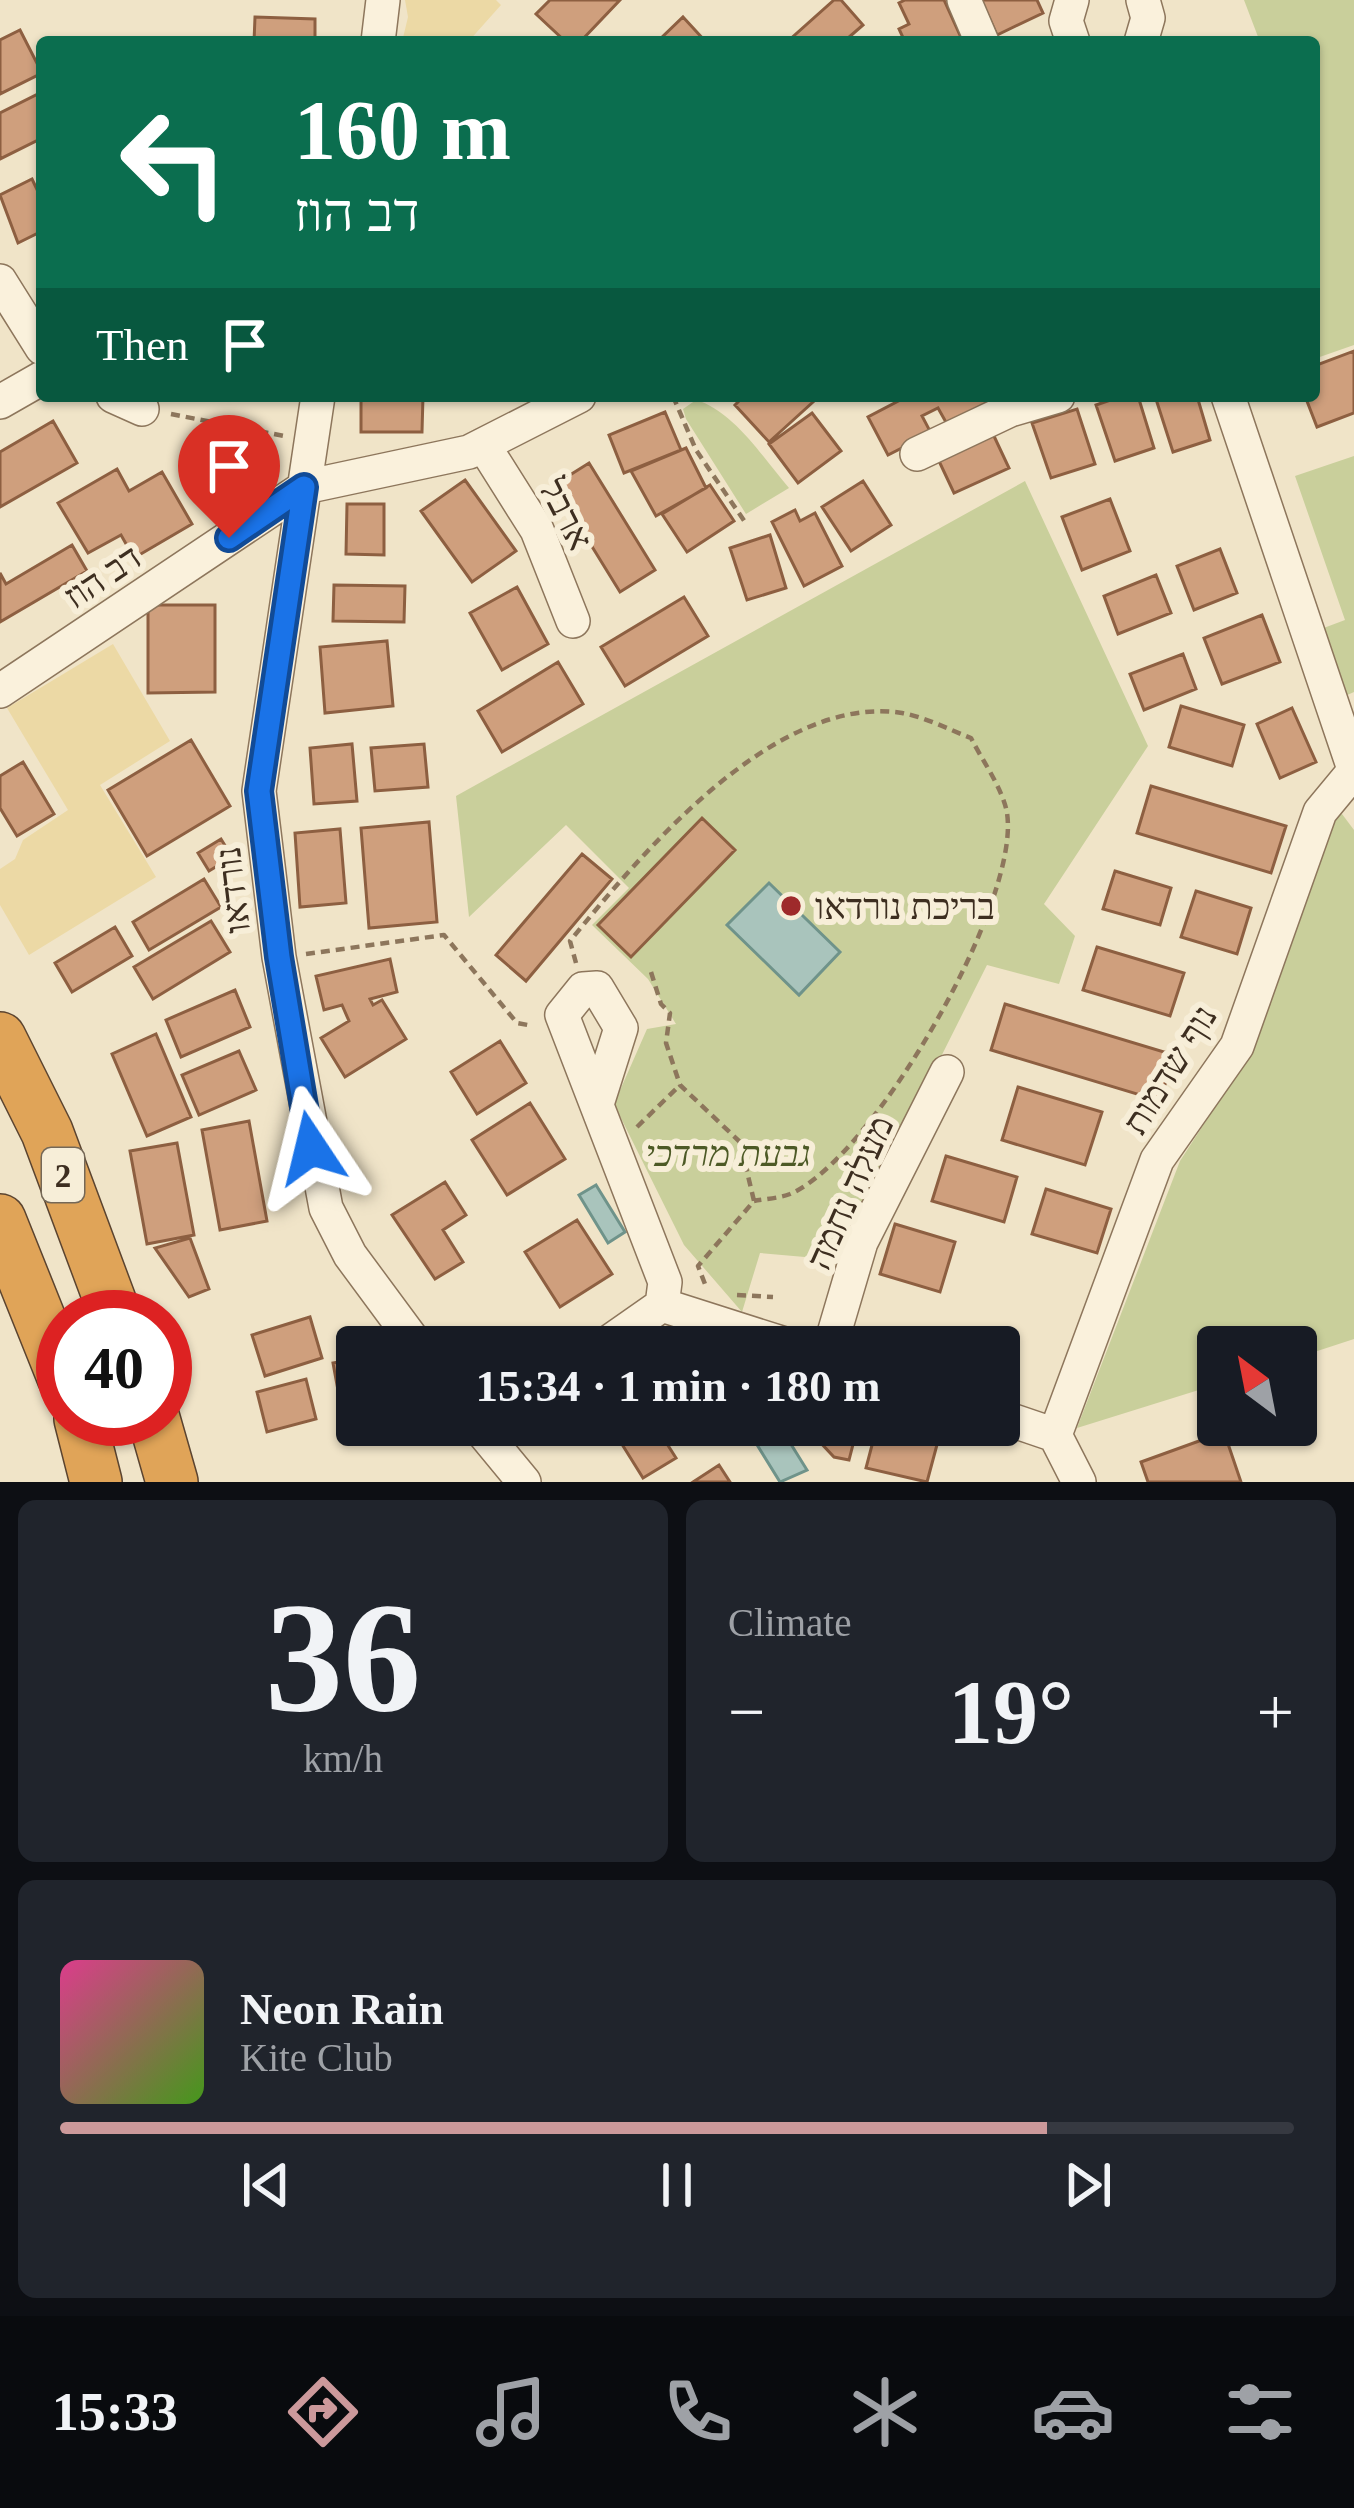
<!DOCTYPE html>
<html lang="en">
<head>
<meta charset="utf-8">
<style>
	body { margin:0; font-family:"Times New Roman","Noto Sans Hebrew",serif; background:#20242c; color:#f1f3f6; height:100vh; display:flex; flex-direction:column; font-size:45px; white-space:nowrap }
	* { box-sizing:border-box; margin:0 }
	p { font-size:39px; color:#9ea1a6 }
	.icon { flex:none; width:66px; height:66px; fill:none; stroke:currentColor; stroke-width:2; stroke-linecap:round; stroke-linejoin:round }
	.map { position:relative; height:1482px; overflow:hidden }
	.drawer { display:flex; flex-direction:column; gap:18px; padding:18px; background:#0d0f14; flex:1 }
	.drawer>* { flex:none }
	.guide { position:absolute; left:36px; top:36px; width:1284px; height:366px; border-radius:12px; box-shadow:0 3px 9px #0004; background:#0b6e4f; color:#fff; overflow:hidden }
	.needle { width:78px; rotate:328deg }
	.fabs { position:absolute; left:1197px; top:1326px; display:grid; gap:24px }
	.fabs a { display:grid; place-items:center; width:120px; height:120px; border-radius:12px; background:#171b24; box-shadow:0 3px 9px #0004; font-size:60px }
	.speed { position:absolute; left:36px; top:1290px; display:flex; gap:24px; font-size:60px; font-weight:700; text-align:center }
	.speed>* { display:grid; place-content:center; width:156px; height:156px; border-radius:50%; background:#171b24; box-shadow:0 3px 9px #0004; line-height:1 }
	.speed .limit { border:18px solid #d22; background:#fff; color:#111 }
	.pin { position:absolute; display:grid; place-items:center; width:102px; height:102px; color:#fff; margin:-123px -51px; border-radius:50% 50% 50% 0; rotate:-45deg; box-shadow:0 0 12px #0007 }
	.pin .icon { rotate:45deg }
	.me { position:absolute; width:132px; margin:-66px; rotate:350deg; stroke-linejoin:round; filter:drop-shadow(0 0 9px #0008) }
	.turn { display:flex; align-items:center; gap:42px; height:252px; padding:0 60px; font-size:54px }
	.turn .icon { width:156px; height:156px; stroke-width:2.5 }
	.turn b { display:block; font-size:84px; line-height:102px }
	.then { display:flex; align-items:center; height:114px; padding:0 60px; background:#0003; gap:24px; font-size:45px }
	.big { font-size:90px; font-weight:700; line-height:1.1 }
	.drawer .card { flex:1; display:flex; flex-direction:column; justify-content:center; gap:18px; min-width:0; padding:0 42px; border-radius:18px; background:#20242c }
	.drawer .dial { align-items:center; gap:0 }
	.dial b { font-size:156px; line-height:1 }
	.song { display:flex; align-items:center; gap:36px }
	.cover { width:144px; height:144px; border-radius:18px; background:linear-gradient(135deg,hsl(330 70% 55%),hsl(100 70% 35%)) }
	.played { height:12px; border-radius:6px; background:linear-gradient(90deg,#cc999b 80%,#363941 80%) }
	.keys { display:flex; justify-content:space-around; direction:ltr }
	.heat { display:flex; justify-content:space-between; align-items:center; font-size:66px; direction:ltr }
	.drawer .tiles { flex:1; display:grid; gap:18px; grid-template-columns:1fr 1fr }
	.card:last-child { grid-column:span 2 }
	.trip { position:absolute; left:336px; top:1326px; width:684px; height:120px; border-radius:12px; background:#171b24; box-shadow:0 3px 9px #0004; font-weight:700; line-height:120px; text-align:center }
	.tab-bar { display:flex; height:192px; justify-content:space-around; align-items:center; background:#090b0e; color:#9ea1a6 }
	.tab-bar .icon { width:84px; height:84px }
	.tab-bar .on { color:#cc999b }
	.tab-bar b { font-size:54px; color:#f1f3f6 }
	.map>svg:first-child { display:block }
	.green { fill:#c9cf9b }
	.sand { fill:#ecd9a5 }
	.water { fill:#a9c4bc; stroke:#6f938a; stroke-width:3 }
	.building { fill:#cf9f7d; stroke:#8d5f41; stroke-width:3 }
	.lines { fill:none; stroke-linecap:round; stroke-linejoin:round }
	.minor-casing { stroke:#8d765c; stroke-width:36 }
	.highway-casing { stroke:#5b4430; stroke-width:54 }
	.path { stroke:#8d765c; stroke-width:4.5; stroke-dasharray:9 6; stroke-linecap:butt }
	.minor { stroke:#faf1dc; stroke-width:33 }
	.highway { stroke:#e0a458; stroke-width:51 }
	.route-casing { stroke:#114b97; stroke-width:30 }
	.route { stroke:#1a73e8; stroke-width:21 }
	.poi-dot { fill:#9e2a2b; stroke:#f7eed8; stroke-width:4.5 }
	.labels { text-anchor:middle; stroke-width:12; stroke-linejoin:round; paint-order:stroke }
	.shield { fill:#f7eed8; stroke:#756857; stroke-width:3 }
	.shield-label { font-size:33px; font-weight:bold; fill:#3d2e20 }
	.street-label { font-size:36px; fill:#3d2e20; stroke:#f7eed8 }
	.poi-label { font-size:36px; fill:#3d2e20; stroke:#f7eed8; text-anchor:start }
	.park-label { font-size:36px; font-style:italic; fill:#4d5a26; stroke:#f7eed8 }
</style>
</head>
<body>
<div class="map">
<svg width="1354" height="1482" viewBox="0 0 1354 1482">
	<rect width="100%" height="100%" fill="#f0e4c8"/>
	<!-- green -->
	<path class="green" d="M1244 0H1354V345L1314 359V42H1260Z
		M696 400C734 411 764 459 789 488L746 514 686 419 683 409Z
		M1354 456V692L1345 696 1321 629 1345 620 1295 476Z
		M1025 481 1148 746 1044 904 1075 936 1059 984 987 965 839 1260 760 1253 742 1312 684 1245 614 1104 647 1029 676 1024 648 979 592 925 629 888 566 825 469 917 456 796Z
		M1342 814 1354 830V1339L1296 1358V1347H1218V1384L1077 1428 1180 1161 1250 1053 1310 891 1311 860 1332 815Z"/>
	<!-- sand -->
	<path class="sand" d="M405 0H496L501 5 468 42H402L408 17Z
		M113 644 170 741 100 785 156 877 29 955 0 905V869L15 859 23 840 68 810 7 708Z"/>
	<!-- water -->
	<path class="water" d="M769 883 840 952 799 995 727 925Z
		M596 1185 625 1232 608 1243 579 1195Z
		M768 1425H779L807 1470 780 1482 751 1435Z"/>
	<!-- building -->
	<path class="building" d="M550 0H620L580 42H566L536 14Z
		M834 0H841L863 25 848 38 851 42H787Z
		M905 0H944L963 42H905L899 29 909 24 899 3Z
		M981 0H1037L1043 13 997 35Z
		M255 17 315 19V42H254Z
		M683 17 706 42H657Z
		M20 30 42 73 0 94V40Z
		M42 92V138L0 159V113Z
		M32 179 42 200V231L18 243 0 195Z
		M1354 351V413L1317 427 1305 396H1314V366Z
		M361 396H423L422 432H361Z
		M744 396H807L813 402 769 442 735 405Z
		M908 396H987L990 401 947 424 938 408 922 416 931 433 888 455 868 417Z
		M1122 396H1138L1154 448 1115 461 1096 405Z
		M1155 396H1197L1210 440 1173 452Z
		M1077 409 1095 464 1051 478 1032 423Z
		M665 412 681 450 624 473 609 435Z
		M812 413 841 451 798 483 769 444Z
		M53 421 77 463 0 507V452Z
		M993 434 1009 468 954 493 938 459Z
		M686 448 706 488 656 516 631 471Z
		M589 463 655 570 620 592 554 485Z
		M117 469 129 491 162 472 192 524 134 558 121 535 88 553 58 503Z
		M465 480 516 551 472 582 421 511Z
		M863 481 891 525 851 551 822 507Z
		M710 485 734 521 687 552 662 514Z
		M1110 499 1130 551 1082 570 1062 517Z
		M347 504H384V555L346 554Z
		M795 510 800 521 815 513 842 566 804 586 772 522Z
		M770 535 786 588 747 600 730 548Z
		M72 545 87 571 0 622V573L6 584Z
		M1220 549 1237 593 1194 610 1177 566Z
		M1156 575 1171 613 1118 634 1104 596Z
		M334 585 405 586 404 622 333 621Z
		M517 587 548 644 502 670 470 613Z
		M684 597 708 636 625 686 601 647Z
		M148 605H215V692L148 693Z
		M1262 615 1280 662 1222 684 1204 638Z
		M387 641 393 706 325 713 320 647Z
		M1183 654 1196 689 1144 710 1130 674Z
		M558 662 583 704 502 752 478 711Z
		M1181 706 1244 725 1232 766 1169 747Z
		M1292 708 1316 762 1280 778 1257 724Z
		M191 740 230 806 147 856 108 790Z
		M352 744 357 801 314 804 310 748Z
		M424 744 428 787 375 791 371 748Z
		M23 762 54 814 17 836 0 808V776Z
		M1151 786 1286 826 1271 873 1137 833Z
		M702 818 735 850 631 957 598 925Z
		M429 822 437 922 369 928 361 828Z
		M340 829 346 903 300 907 295 833Z
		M221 839 232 857 209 871 198 853Z
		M582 854 612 879 526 981 496 955Z
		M1115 871 1171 888 1160 925 1103 909Z
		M204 879 221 907 149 950 133 922Z
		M1196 891 1251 908 1237 954 1181 937Z
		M211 921 230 952 153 999 134 967Z
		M115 927 132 956 72 992 55 963Z
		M1097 947 1184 973 1170 1016 1083 990Z
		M390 959 397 992 370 999 373 1005 382 1000 406 1039 345 1077 321 1038 349 1021 342 1005 324 1010 316 976Z
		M235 990 250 1027 181 1057 166 1020Z
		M1005 1004 1174 1055 1160 1101 991 1050Z
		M156 1034 191 1117 147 1136 112 1054Z
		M500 1041 526 1083 477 1114 451 1072Z
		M239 1051 256 1090 199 1115 182 1075Z
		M1018 1087 1102 1112 1085 1165 1002 1140Z
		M530 1103 565 1159 507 1195 472 1140Z
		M249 1121 267 1221 220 1230 202 1130Z
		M177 1143 194 1235 147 1244 130 1151Z
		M946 1156 1017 1177 1004 1222 932 1201Z
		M445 1182 466 1215 443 1230 463 1262 435 1279 392 1215Z
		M1046 1189 1111 1209 1097 1253 1032 1234Z
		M577 1220 612 1274 560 1307 525 1252Z
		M895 1224 955 1242 940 1292 880 1274Z
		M190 1238 209 1289 189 1297 155 1248Z
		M310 1317 322 1358 265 1376 252 1335Z
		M357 1359V1421L344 1423 333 1363Z
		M306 1379 316 1419 267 1432 257 1392Z
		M610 1425H655L676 1458 643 1478Z
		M804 1425H858L849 1460 834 1457Z
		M877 1426 938 1441 927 1482 866 1468Z
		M1224 1432 1241 1482H1148L1141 1462Z
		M719 1465 730 1482H693Z"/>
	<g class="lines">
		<!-- minor casing -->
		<g class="minor-casing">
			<path id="minor" d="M964 0 982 42
				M1072 0 1066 21 1073 42
				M378 42 383 0
				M1141 42 1148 18 1143 0
				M0 281 42 348
				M113 396 142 409
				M318 396 259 791 279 957 326 1208 350 1255 418 1347
				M1228 396 1354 769
				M0 402 42 378
				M484 446 537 530 573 621
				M917 454 1010 410 1058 396
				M0 691 305 487 469 452 579 396
				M597 1104 621 1028 597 988 583 989 562 1015 665 1282 662 1305
				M602 1347 662 1305 794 1347
				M830 1347 861 1242 947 1072
				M999 1416 1055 1435
				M477 1425 524 1482
				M1079 1482 1055 1435 1157 1160 1237 1046 1320 812 1354 771"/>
		</g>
		<!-- highway casing -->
		<g class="highway-casing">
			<path id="highway" d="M0 1038 47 1132 116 1317
				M0 1220 63 1377
				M80 1419 96 1482
				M154 1419 172 1482"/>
		</g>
		<!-- path -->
		<path class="path" d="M673 396 696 450 747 525
			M171 414 284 436
			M306 954 444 935 517 1023 533 1026
			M576 963 570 941C641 854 775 693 902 713 925 717 950 730 971 738 982 760 1003 789 1007 813 1021 902 873 1159 790 1194 780 1198 765 1199 754 1201
			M651 972 661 1004 670 1013 666 1043 680 1085 740 1142 754 1201 698 1266 705 1284
			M637 1127 680 1085
			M737 1295 773 1297"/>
		<!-- minor -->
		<use href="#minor" class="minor"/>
		<!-- highway -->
		<use href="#highway" class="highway"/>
	</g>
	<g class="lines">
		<!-- route casing -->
		<g class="route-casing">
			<path id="route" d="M229 538 304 487 259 791 279 957 311 1148"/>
		</g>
		<!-- route -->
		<use href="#route" class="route"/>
	</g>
	<!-- markers -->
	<circle class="poi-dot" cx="791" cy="906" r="12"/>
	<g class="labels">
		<!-- shield labels -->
		<rect class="shield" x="42" y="1148" width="42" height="54" rx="9"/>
		<g class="shield-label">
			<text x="63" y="1187">2</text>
		</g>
		<!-- street labels -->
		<g class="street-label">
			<text transform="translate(567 514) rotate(63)" y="13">ארבל</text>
			<text transform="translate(102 576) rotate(-34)" y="13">דב הוז</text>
			<text transform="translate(232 890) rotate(-97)" y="13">נורדאו</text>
			<text transform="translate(1169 1069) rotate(-58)" y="13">נוף שדמות</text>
			<text transform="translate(849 1192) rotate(-66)" y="13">מעלה נחמה</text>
		</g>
		<!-- poi labels -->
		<g class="poi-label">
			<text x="815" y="919">בריכת נורדאו</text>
		</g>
		<!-- park labels -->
		<g class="park-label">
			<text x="728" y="1166">גבעת מרדכי</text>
		</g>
	</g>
</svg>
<div class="fabs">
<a><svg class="needle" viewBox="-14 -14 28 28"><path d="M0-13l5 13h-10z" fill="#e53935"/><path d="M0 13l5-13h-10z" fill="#9ea1a6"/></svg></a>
</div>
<div class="speed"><div class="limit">40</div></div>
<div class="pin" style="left:229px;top:538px;background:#d93025"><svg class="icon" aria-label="arrive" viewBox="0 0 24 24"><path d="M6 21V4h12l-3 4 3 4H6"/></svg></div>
<svg class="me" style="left:311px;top:1148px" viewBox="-20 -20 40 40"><path d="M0-17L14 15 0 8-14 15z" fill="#1a73e8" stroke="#fff" stroke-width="4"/></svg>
<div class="trip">15:34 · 1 min · 180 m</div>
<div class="guide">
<div class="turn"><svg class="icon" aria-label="left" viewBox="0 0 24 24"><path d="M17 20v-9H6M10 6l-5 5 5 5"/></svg><div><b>160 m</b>דב הוז</div></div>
<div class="then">Then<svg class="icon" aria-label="arrive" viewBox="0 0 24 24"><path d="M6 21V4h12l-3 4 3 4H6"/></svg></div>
</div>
</div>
<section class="drawer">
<div class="tiles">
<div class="card dial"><b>36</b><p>km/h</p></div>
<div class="card"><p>Climate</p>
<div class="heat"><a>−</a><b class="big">19°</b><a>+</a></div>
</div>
<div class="card">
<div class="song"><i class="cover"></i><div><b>Neon Rain</b><p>Kite Club</p></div></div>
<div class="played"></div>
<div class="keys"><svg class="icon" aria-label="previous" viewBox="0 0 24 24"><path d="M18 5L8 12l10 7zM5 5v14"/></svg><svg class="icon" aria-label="pause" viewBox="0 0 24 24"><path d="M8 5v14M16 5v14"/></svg><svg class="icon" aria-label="next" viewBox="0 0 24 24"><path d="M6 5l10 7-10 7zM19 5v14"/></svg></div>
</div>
</div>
</section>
<nav class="tab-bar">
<b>15:33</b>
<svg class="icon on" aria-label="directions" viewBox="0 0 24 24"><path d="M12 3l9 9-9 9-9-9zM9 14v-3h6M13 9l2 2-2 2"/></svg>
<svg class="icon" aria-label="music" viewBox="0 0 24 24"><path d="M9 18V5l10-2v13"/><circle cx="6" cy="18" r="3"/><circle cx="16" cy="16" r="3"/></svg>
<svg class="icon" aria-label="phone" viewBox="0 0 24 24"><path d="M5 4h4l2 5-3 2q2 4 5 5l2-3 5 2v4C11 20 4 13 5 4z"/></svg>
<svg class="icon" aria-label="climate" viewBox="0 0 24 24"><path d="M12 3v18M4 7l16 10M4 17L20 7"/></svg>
<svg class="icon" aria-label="car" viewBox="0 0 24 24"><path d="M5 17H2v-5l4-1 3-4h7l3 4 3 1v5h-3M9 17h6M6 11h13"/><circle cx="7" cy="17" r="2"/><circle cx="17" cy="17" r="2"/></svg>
<svg class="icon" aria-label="filters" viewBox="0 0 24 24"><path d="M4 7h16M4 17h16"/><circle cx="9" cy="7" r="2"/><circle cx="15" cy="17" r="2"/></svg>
</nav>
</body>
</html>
